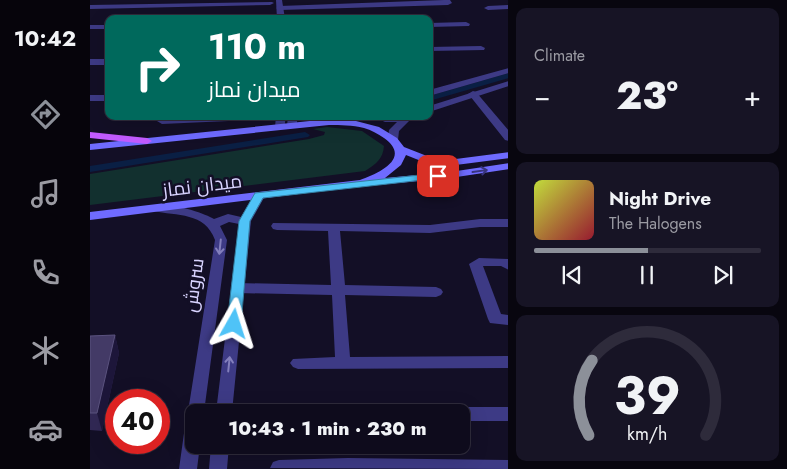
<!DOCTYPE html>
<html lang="en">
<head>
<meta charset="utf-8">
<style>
	body { margin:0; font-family:Jost,Cairo,sans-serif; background:#171425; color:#f1f3f6; height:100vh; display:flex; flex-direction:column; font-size:19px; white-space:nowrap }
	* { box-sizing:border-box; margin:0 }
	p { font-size:16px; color:#9b9ba3 }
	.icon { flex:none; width:28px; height:28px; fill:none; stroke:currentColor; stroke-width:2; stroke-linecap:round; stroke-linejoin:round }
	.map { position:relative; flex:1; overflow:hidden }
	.details { display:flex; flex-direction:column; gap:8px; padding:8px; background:#08060f; width:279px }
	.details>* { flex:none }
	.top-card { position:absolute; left:15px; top:15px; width:328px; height:105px; border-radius:10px; box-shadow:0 5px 20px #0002,0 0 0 1px #2e2b3b; background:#00695c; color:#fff; overflow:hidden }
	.speed { position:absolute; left:15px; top:389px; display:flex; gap:10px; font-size:25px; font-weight:700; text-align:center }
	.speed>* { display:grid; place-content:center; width:65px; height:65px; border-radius:50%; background:#0e0b1c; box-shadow:0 5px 20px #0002,0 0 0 1px #2e2b3b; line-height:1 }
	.speed .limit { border:8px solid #d22; background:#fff; color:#111 }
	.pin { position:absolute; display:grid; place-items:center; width:42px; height:42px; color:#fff; margin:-21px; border-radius:10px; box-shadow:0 2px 8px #0006 }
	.me { position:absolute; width:55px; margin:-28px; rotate:6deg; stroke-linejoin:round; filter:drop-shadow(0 0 4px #0008) }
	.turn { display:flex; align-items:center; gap:18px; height:105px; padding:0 20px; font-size:22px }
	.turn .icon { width:65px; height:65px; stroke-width:2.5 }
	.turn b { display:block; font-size:35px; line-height:42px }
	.big { font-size:38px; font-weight:800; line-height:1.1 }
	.details .widget { flex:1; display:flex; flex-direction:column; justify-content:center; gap:8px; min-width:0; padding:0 18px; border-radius:10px; background:#171425 }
	.details .dial { align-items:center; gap:0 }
	.dial svg { height:130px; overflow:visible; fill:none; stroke:#2e2b3b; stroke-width:7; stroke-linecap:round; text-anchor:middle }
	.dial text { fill:#f1f3f6; stroke:none }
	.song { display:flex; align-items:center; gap:15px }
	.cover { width:60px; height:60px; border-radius:8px; background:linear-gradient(135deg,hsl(70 70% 55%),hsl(350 70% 35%)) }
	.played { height:5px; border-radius:2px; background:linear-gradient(90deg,#8c9099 50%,#2e2b3b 50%) }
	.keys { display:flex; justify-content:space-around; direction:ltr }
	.heat { display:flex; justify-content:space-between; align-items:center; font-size:28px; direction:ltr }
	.trip { position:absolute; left:95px; top:404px; width:285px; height:50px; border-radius:10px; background:#0e0b1c; box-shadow:0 5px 20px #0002,0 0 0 1px #2e2b3b; font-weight:800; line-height:50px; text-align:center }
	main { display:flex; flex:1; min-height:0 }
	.menu { display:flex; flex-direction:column; width:90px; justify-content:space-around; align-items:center; background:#06040b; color:#9b9ba3 }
	.menu .icon { width:35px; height:35px }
	.menu .current { color:#8c9099 }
	.menu b { font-size:22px; color:#f1f3f6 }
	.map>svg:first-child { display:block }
	.green { fill:#12302f }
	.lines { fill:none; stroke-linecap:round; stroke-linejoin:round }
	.canal { fill:#0a1f44; fill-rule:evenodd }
	.minor { fill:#3d3a85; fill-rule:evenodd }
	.tertiary { fill:#3d3a85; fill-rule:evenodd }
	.secondary { fill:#6f6bff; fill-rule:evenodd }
	.primary { fill:#c25bff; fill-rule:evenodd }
	.wall { fill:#312854 }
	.shaded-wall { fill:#1d163a }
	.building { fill:#433a66; stroke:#5a527e }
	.oneway { stroke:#38347d }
	.oneway2 { stroke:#837fbc }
	.route { fill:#4fc3f7; stroke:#337fa1 }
	.labels { text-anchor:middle; stroke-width:5; stroke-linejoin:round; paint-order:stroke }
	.street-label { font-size:19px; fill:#d9d4ff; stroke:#130f26 }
</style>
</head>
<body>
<main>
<nav class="menu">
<b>10:42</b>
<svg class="icon current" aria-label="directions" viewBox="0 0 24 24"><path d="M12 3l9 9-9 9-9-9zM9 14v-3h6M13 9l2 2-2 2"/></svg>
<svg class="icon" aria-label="music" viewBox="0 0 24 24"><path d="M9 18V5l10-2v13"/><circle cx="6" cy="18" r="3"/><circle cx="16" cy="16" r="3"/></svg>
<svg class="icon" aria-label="phone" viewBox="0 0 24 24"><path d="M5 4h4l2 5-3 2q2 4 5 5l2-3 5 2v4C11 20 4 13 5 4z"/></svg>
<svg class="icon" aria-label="climate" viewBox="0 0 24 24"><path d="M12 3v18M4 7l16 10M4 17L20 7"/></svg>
<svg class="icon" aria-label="car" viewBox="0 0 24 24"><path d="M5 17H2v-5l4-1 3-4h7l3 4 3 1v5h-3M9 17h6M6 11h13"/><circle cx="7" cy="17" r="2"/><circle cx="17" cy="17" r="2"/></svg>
</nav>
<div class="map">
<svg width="419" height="469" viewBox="0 0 419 469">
	<rect width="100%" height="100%" fill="#130f26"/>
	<!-- green -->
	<path class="green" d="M237 127 272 131 294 146C293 159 286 164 275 171L0 205V174L219 139 234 135 235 132 223 129Z"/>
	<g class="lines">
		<!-- canal -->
		<path class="canal" d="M419 73V78L339 101V96Z
			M215 132 220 135 218 137 0 172V166Z"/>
		<!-- minor -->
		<path class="minor" d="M354 0H360L362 3 358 5 190 10 186 8 190 6Z
			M182 2 184 3 180 5 0 9V5Z
			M419 5V9L398 10 394 8 398 6Z
			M376 22 380 24 379 26 339 27V23Z
			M0 25H19V29H0Z
			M391 46 395 48 394 50 339 51V47Z
			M0 59H19V65H0Z
			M383 91 386 92 419 131V141L415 140 380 96 378 94Z
			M0 95H19V101H0Z
			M111 116H185L180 119 72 124 67 121 72 118Z
			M390 219H419V227H390L340 233 250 231 255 285 346 287 351 289 353 292 351 295 346 297 255 295 260 357 419 356V368L208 369 203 367 200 363 203 359 245 357 242 295 148 293 143 291 141 288 143 285 148 283 241 285 238 231 187 230 183 229 181 226 183 223 340 225Z
			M389 258 419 259V270L411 266H393L411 314 419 315V325L400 323 398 319 379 264Z
			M371 407H419V421H371V412H363L365 409Z
			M258 458 419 460V469L180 468 183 462 189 460Z"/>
		<!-- tertiary -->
		<path class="tertiary" d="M186 0H192L195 19H187Z
			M419 68V73L339 96V90Z
			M419 81V86L339 112V106Z
			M186 116H196L194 129H186L185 127Z
			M198 116H208L206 128H198L197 126Z
			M248 116H265L239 125 234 122Z
			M282 116H322V118L309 131 308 140 303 143 298 140 299 130 307 122H295Z
			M169 193 175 196 161 221 142 412H126L149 224 139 222 130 226 137 240 114 412H104V418L100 417 98 412 125 240C115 212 87 216 63 211L61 208C71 199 113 212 124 219L138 214 151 217 165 194Z
			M104 419V445H110L107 469H89L95 426 98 421Z
			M121 445H139L137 469H119Z"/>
		<!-- secondary -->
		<path class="secondary" d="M239 119 266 121 289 127 307 138 314 147 342 158 358 160 419 152V158L358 166 336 163 316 155 311 165 295 178 360 172 419 163V169L360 178 287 185 282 183 272 186 0 220V212L270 180C289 173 322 158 294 138 288 134 281 130 274 128 262 125 251 125 239 125L0 150V144Z"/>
		<!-- primary -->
		<path class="primary" d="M0 132 57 138 62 141 57 144 0 138Z"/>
	</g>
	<!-- wall -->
	<path class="wall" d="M25 335 29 353 12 431 0 430V336Z"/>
	<!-- shaded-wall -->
	<path class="shaded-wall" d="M25 335 29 353 12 431 7 413Z"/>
	<!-- building -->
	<path class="building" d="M25 335 7 413H0V336Z"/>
	<!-- one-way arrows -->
	<defs><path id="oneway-shaft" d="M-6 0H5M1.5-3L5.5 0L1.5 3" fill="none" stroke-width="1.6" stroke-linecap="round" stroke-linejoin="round" transform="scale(1.25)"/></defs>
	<use class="oneway" href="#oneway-shaft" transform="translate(390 171) rotate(-8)"/>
	<g class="oneway2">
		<use href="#oneway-shaft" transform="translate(130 247) rotate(96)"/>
		<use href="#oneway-shaft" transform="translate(139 364) rotate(-84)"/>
	</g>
	<!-- route -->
	<path class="route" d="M348 173 351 174V178L173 198 160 221 151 324 149 327H139L137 324 149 221 165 193Z"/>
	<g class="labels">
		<!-- street labels -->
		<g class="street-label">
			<text transform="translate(112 185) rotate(-7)" y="7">میدان نماز</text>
			<text transform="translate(103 285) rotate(-82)" y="7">سروش</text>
		</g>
	</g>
</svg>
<div class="speed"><div class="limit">40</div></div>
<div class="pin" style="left:348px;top:176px;background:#d93025"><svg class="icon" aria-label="arrive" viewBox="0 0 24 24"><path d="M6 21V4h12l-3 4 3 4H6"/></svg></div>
<svg class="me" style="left:144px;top:324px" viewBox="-20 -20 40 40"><path d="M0-17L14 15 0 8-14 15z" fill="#4fc3f7" stroke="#fff" stroke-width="4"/></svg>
<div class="trip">10:43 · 1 min · 230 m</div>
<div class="top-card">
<div class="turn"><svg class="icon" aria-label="right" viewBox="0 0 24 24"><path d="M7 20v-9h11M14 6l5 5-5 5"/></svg><div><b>110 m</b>میدان نماز</div></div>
</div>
</div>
<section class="details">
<div class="widget"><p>Climate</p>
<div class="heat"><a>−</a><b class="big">23°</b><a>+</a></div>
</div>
<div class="widget">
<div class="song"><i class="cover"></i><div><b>Night Drive</b><p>The Halogens</p></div></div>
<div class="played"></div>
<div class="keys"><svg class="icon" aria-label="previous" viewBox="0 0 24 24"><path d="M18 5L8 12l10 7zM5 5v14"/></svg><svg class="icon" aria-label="pause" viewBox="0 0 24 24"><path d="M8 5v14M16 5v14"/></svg><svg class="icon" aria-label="next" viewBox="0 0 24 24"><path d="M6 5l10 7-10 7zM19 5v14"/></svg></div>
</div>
<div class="widget dial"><svg viewBox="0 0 100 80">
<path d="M14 69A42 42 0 1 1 86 69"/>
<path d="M14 69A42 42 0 0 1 16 23" stroke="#8c9099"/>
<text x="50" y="56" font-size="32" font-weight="700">39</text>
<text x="50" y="72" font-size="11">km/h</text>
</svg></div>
</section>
</main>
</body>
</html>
